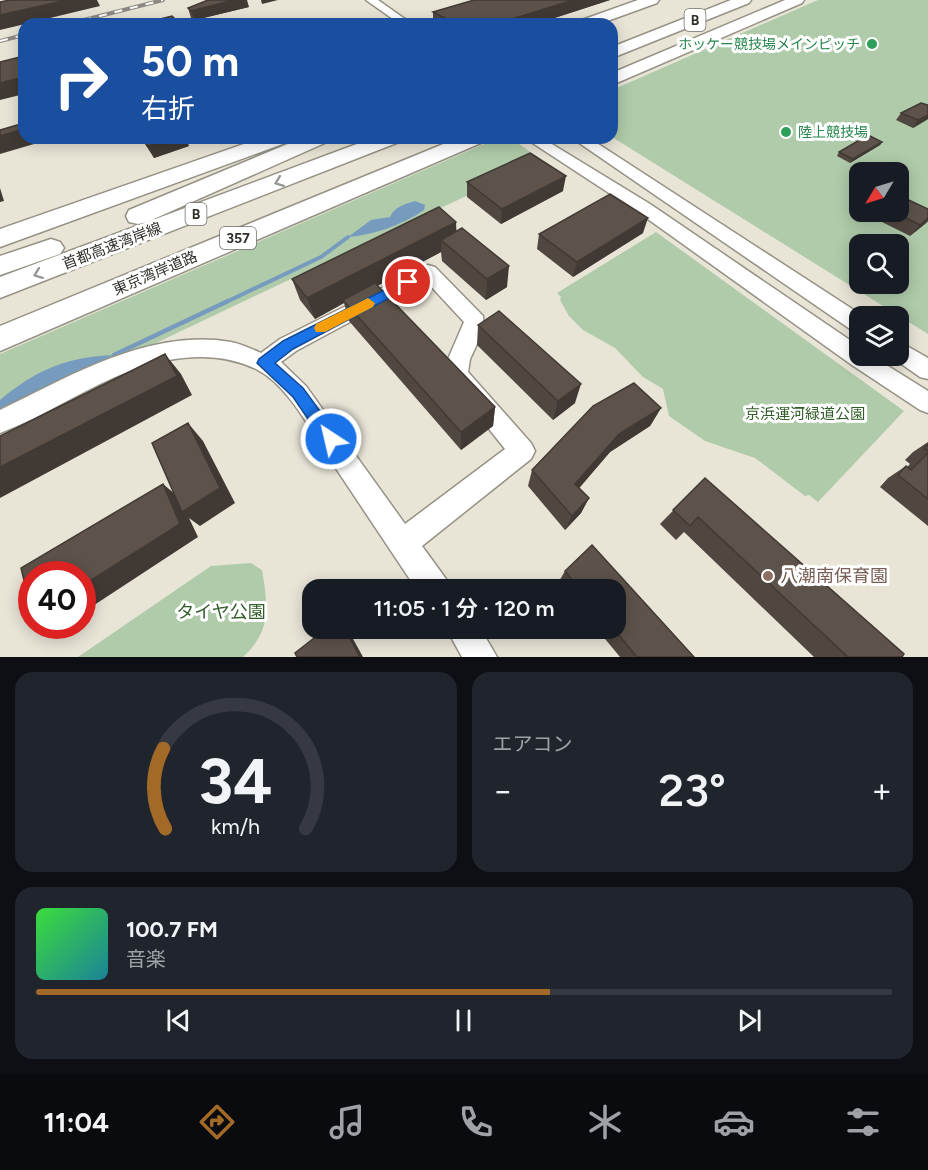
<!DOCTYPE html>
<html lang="ja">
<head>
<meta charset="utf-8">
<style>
	body { margin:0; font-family:Figtree,"Noto Sans JP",sans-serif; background:#20242c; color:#f1f3f6; height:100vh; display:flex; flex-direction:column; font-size:22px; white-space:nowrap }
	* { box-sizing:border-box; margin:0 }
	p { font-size:20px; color:#9ea1a6 }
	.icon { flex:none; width:33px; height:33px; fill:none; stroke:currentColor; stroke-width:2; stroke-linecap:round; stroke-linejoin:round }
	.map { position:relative; height:657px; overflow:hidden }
	.side { display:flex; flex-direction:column; gap:15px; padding:15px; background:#0d0f14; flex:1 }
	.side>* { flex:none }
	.guide { position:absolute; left:18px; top:18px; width:600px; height:126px; border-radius:18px; box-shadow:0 3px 15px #0003; background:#1a4fa0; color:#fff; overflow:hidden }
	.needle { width:39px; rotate:232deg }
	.buttons { position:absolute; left:849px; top:162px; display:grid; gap:12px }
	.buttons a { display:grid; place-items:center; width:60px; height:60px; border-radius:12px; background:#171b24; box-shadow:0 3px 15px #0003; font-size:30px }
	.speed { position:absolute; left:18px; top:561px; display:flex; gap:12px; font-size:30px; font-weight:700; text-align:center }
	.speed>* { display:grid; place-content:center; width:78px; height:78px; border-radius:50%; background:#171b24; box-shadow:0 3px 15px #0003; line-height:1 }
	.speed .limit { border:9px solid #d22; background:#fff; color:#111 }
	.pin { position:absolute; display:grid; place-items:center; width:51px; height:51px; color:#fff; margin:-26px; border:3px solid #fff; border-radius:50%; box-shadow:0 2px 6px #0007 }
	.me { position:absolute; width:66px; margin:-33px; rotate:325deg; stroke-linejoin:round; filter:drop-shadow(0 0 4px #0008) }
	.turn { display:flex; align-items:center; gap:21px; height:126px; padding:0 24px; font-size:27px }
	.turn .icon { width:78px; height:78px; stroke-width:2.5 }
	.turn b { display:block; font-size:42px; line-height:51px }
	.big { font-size:45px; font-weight:600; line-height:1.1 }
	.side .card { flex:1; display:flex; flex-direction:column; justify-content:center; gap:9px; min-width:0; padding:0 21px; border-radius:18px; background:#20242c }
	.side .dial { align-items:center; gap:0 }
	.dial svg { height:156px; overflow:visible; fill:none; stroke:#363941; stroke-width:7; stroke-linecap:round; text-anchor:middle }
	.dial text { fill:#f1f3f6; stroke:none }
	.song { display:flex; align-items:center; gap:18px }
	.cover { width:72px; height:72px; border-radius:9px; background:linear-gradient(135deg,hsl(120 70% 55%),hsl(190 70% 35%)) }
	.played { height:6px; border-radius:3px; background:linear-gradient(90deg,#a26927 60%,#363941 60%) }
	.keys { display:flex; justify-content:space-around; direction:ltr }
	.heat { display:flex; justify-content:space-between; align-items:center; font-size:33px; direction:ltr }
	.side .tiles { flex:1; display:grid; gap:15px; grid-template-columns:1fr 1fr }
	.card:last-child { grid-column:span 2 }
	.trip { position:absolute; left:302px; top:579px; width:324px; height:60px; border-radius:18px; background:#171b24; box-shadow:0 3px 15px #0003; font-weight:600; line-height:60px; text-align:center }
	.dock { display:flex; height:96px; justify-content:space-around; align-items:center; background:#090b0e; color:#9ea1a6 }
	.dock .icon { width:42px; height:42px }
	.dock .current { color:#a26927 }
	.dock b { font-size:27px; color:#f1f3f6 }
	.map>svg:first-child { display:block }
	.green { fill:#afcba9; fill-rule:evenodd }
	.water { fill:#769bbe }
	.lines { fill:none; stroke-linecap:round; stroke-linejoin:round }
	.stream-far1 { stroke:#769bbe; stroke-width:4 }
	.stream { stroke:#769bbe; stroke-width:4.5 }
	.minor-casing { stroke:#959285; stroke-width:3 }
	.highway-casing { stroke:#959285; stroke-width:3 }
	.minor { fill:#fff; fill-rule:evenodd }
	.highway { fill:#fff; fill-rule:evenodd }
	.rail-casing { stroke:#8b8980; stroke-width:4 }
	.rail { stroke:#fff; stroke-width:2; stroke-dasharray:8; stroke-linecap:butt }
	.wall { fill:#504740 }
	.shaded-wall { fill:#413a34 }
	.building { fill:#5d534a; stroke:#413a34; stroke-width:1.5 }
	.oneway { stroke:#989896 }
	.route { fill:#1a73e8; stroke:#114b97; stroke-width:1.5 }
	.slow { fill:#f59e0b }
	.leisure-dot { fill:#2e9e5b; stroke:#fff; stroke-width:2 }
	.education-dot { fill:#8d6e63; stroke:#fff; stroke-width:2 }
	.labels { text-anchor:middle; stroke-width:6; stroke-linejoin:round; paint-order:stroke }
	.shield { fill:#fff; stroke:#706f6b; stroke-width:1.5 }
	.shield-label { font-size:14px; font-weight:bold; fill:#32312c }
	.far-leisure-label { font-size:14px; fill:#27864d; stroke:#fff; text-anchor:end }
	.street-label { font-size:15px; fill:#32312c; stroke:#fff }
	.park-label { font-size:15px; fill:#315d29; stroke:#fff }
	.near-education-label { font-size:18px; fill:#785e54; stroke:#fff; text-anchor:start }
	.near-park-label { font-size:18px; fill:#315d29; stroke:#fff }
</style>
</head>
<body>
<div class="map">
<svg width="928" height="657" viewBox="0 0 928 657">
	<rect width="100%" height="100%" fill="#e8e5d7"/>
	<!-- green -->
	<path class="green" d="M818 0H928V334L612 137V90ZM860 172H898V212H860ZM860 244H898V284H860Z
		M491 141 519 144 542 160 0 417V354Z
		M656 232 904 411 818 502 809 495 805 496 755 458 705 441 669 416 663 389 643 377 615 348 583 330 569 316 560 300 561 297 557 293Z
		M251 563 262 570C268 606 272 630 243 657H78L211 566Z"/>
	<!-- water -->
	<path class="water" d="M415 201 425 205 424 210C402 225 374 235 348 237L371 220 390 217C394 207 405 204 415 201Z
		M114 355 0 409V400C36 370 66 357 114 355Z"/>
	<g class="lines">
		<!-- stream-far1 -->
		<path class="stream-far1" d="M224 303 321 257 348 237"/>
		<!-- stream -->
		<path class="stream" d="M114 355 228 301"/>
		<!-- minor casing -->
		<g class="minor-casing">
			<path id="minor" d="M366 0H378L412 24H400Z
				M525 138H542L650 204 860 347V356H872L928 391V413L920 410 852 365 638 212Z
				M572 138H589L863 316H860V333L853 331Z
				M428 265 435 267 483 316 484 329 470 359 468 372 531 443 535 451 531 459 422 546 446 579 450 590H417C389 548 361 506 333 464 313 435 289 385 256 369 217 350 172 356 132 370 86 387 46 416 0 433V410C70 376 150 328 231 342 241 344 252 349 261 353L280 339ZM426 281 464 322 448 359 446 375 505 449 405 524 306 386 281 362 296 351Z
				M898 341 928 358V379L920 377 890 356H898Z
				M446 628H480L497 657H462Z"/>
		</g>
		<!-- highway casing -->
		<g class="highway-casing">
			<path id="highway" d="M638 0H659L657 3 599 24H576L579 21Z
				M731 0H751L749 3 612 58V47Z
				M785 0H804L802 3 612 85V73Z
				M261 138H291L288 142 0 247V229Z
				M302 138H330L327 142 147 222 138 224 129 222 126 216 129 210Z
				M373 138H402L399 142 0 298V277Z
				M458 138H486L483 142 0 351V326Z
				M51 239 60 242 64 248 60 254 0 275V256Z"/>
		</g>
		<!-- minor -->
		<use href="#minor" class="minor"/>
		<!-- highway -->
		<use href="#highway" class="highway"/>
		<!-- rail casing -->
		<g class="rail-casing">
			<path id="rail" d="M68 24 163 0
				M0 41 24 35"/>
		</g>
		<!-- rail -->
		<use href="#rail" class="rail"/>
	</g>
	<!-- wall -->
	<path class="wall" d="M474 0H610L536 24H433V12Z
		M249 7 195 20 191 18 188 8Z
		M928 105V119L913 128 896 120 901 113Z
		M141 138H185L189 146 154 158Z
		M882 142 880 145 850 163 837 156 839 152Z
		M467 182 563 191 501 224 467 197Z
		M928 209V221L910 236 862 212H898Z
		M457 231 507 287 486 300 442 261 441 252 377 286 495 407 493 426 461 450 349 321 344 303 315 319 300 300 292 279Z
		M643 233 573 277 537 249 539 234Z
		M478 325 575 403 553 420 477 345Z
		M661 408 650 426 610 452 579 488 589 498 581 513 565 530 528 486 532 470Z
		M928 442V526L880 487 888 478 906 466 907 467 910 464 905 460 913 452Z
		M705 478 902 657H814L684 532 676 540 660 524Z
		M592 545 694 657H620L596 628H615V590H564L558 583 565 571Z"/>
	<!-- shaded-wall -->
	<path class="shaded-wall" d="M67 0H97L100 6 0 30V15Z
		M234 0H247L249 7 195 20 191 11Z
		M261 0H278L262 4Z
		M573 0H610L536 24H496Z
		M175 19 177 24H156Z
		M24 77V94L0 100V83Z
		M928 115V119L913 128 918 120Z
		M24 129V138H67L53 142 51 139 0 154V136Z
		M173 138H185L189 146 154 158 148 146Z
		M882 142 880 145 850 163 853 159Z
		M566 176 563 191 501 224 502 209Z
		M0 188 4 201 0 202Z
		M648 218 643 233 573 277 577 262Z
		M928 218V221L925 224 910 236 920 225Z
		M456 222 457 244 441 240V252L345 303 343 300 344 303 315 319 307 298Z
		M509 266 507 287 486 300 487 279Z
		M165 354 181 374 192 395 0 498V467Z
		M581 384 575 403 553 420 558 401Z
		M495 407 493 426 461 450V432Z
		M661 408 650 426 610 452 569 500 575 484 619 434Z
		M188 423 203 441 235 503 200 526 189 518 198 537 82 613V586L163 484 181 499Z
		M589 498 581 513 565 530 572 516Z
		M344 628H347L363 657H360Z"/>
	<!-- building -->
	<path class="building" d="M10 0H67L0 15V2Z
		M208 0H234L191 11 188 8Z
		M474 0H573L496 24H456L433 12Z
		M172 16 175 19 156 24H140Z
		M24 56V77L0 83V62Z
		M921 103 928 105V115L918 120 901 113Z
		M24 123V129L0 136V130Z
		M868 135 882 142 853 159 839 152Z
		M142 138H173L148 146Z
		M530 153 566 176 502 209 467 182Z
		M610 194 648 218 577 262 539 234Z
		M898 195 928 209V218L920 225 894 212H898Z
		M439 207 456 222 307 298 292 279Z
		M462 228 509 266 487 279 441 240Z
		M375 283 495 407 461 432 343 300Z
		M499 311 581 384 558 401 478 325Z
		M165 354 177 376 0 467V436Z
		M634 383 661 408 619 434 575 484 589 498 572 516 532 470 593 406Z
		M188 423 220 488 182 512 152 443Z
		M928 444V451L924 448Z
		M928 453V499L898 475 906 466 911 470Z
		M705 478 904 654 902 657H848L698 517 690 526 673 510Z
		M163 484 180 524 82 586V574H32V612L21 568Z
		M592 545 694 657H637L613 628H615V590H580L565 571Z
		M327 628H344L360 657H297L295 653Z"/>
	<!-- one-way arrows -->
	<defs><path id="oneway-chevron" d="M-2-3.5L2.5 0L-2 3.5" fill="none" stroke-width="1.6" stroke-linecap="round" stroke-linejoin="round" transform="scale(1.5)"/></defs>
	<g class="oneway">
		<use href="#oneway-chevron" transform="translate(279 182) rotate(159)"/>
		<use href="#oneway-chevron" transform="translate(38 274) rotate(159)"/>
	</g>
	<!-- route -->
	<path class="route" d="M408 278 412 279 414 282 412 286 293 349 275 363 303 388 337 434 339 439 337 444 331 447 325 444 293 397 257 363 259 359 283 341Z"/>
	<!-- slow -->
	<path class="slow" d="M368 298 375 303 373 307 325 332H316L314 328 316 324Z"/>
	<!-- markers -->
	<g class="leisure-dot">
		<circle cx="872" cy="44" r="6"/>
		<circle cx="786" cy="132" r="6"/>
	</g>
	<circle class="education-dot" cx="768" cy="576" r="6"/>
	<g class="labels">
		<!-- shield labels -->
		<g class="shield">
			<rect x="684.5" y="9" width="21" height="22" rx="4.5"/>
			<rect x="185.5" y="203" width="21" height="22" rx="4.5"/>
			<rect x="220" y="227" width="36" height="22" rx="4.5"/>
		</g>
		<g class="shield-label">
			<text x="695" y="25">B</text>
			<text x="196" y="219">B</text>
			<text x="238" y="243">357</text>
		</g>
		<!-- far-leisure labels -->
		<g class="far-leisure-label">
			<text x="860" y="49">ホッケー競技場メインピッチ</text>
			<text x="798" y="137" text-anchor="start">陸上競技場</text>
		</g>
		<!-- street labels -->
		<g class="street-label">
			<text transform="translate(112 246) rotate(-21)" y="5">首都高速湾岸線</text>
			<text transform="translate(155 273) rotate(-23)" y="5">東京湾岸道路</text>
		</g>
		<!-- park labels -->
		<g class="park-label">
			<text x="805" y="419">京浜運河緑道公園</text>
		</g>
		<!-- near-education labels -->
		<g class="near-education-label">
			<text x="780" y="582">八潮南保育園</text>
		</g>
		<!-- near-park labels -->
		<g class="near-park-label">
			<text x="221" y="618">タイヤ公園</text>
		</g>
	</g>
</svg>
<div class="buttons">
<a><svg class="needle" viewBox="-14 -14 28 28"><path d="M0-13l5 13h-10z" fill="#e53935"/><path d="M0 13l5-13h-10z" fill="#9ea1a6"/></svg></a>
<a><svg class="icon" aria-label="search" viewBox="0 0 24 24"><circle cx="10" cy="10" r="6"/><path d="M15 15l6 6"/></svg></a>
<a><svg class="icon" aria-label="layers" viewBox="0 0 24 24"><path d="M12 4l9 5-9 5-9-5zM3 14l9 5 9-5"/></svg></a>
</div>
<div class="speed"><div class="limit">40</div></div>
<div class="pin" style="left:408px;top:282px;background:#d93025"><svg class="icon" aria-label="arrive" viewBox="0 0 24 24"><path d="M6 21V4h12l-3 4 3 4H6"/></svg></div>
<svg class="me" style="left:331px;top:439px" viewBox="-20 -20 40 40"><circle r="17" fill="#1a73e8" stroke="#fff" stroke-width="3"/><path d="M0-11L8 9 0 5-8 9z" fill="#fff"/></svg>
<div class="trip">11:05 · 1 分 · 120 m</div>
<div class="guide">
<div class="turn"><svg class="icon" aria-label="right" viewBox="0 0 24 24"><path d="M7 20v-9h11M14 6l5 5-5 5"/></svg><div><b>50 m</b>右折</div></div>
</div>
</div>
<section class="side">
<div class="tiles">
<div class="card dial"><svg viewBox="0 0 100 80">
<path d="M14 69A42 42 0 1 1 86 69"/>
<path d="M14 69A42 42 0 0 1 13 28" stroke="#a26927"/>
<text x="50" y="56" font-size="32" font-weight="700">34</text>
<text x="50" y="72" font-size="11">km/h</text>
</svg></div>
<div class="card"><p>エアコン</p>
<div class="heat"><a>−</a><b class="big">23°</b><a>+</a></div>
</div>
<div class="card">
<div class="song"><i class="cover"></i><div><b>100.7 FM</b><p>音楽</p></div></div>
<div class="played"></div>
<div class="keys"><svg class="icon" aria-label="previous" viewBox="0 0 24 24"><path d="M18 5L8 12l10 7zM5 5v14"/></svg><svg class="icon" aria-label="pause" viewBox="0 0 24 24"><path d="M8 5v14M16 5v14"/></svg><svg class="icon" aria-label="next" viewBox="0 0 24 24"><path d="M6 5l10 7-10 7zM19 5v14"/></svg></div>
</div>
</div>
</section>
<nav class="dock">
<b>11:04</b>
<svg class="icon current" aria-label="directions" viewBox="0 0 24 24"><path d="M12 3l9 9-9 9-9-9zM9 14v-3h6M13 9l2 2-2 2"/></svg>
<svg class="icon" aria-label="music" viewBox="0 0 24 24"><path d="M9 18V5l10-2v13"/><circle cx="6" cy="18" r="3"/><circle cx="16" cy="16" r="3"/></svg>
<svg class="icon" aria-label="phone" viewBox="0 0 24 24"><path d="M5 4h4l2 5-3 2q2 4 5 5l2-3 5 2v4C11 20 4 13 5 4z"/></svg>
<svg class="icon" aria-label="climate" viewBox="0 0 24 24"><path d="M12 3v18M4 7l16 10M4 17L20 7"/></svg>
<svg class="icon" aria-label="car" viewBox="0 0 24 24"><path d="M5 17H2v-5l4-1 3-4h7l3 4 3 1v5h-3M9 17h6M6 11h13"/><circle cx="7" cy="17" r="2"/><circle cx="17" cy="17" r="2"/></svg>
<svg class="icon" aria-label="filters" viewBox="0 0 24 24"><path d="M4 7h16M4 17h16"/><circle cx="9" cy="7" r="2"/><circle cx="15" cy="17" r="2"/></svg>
</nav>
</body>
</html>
